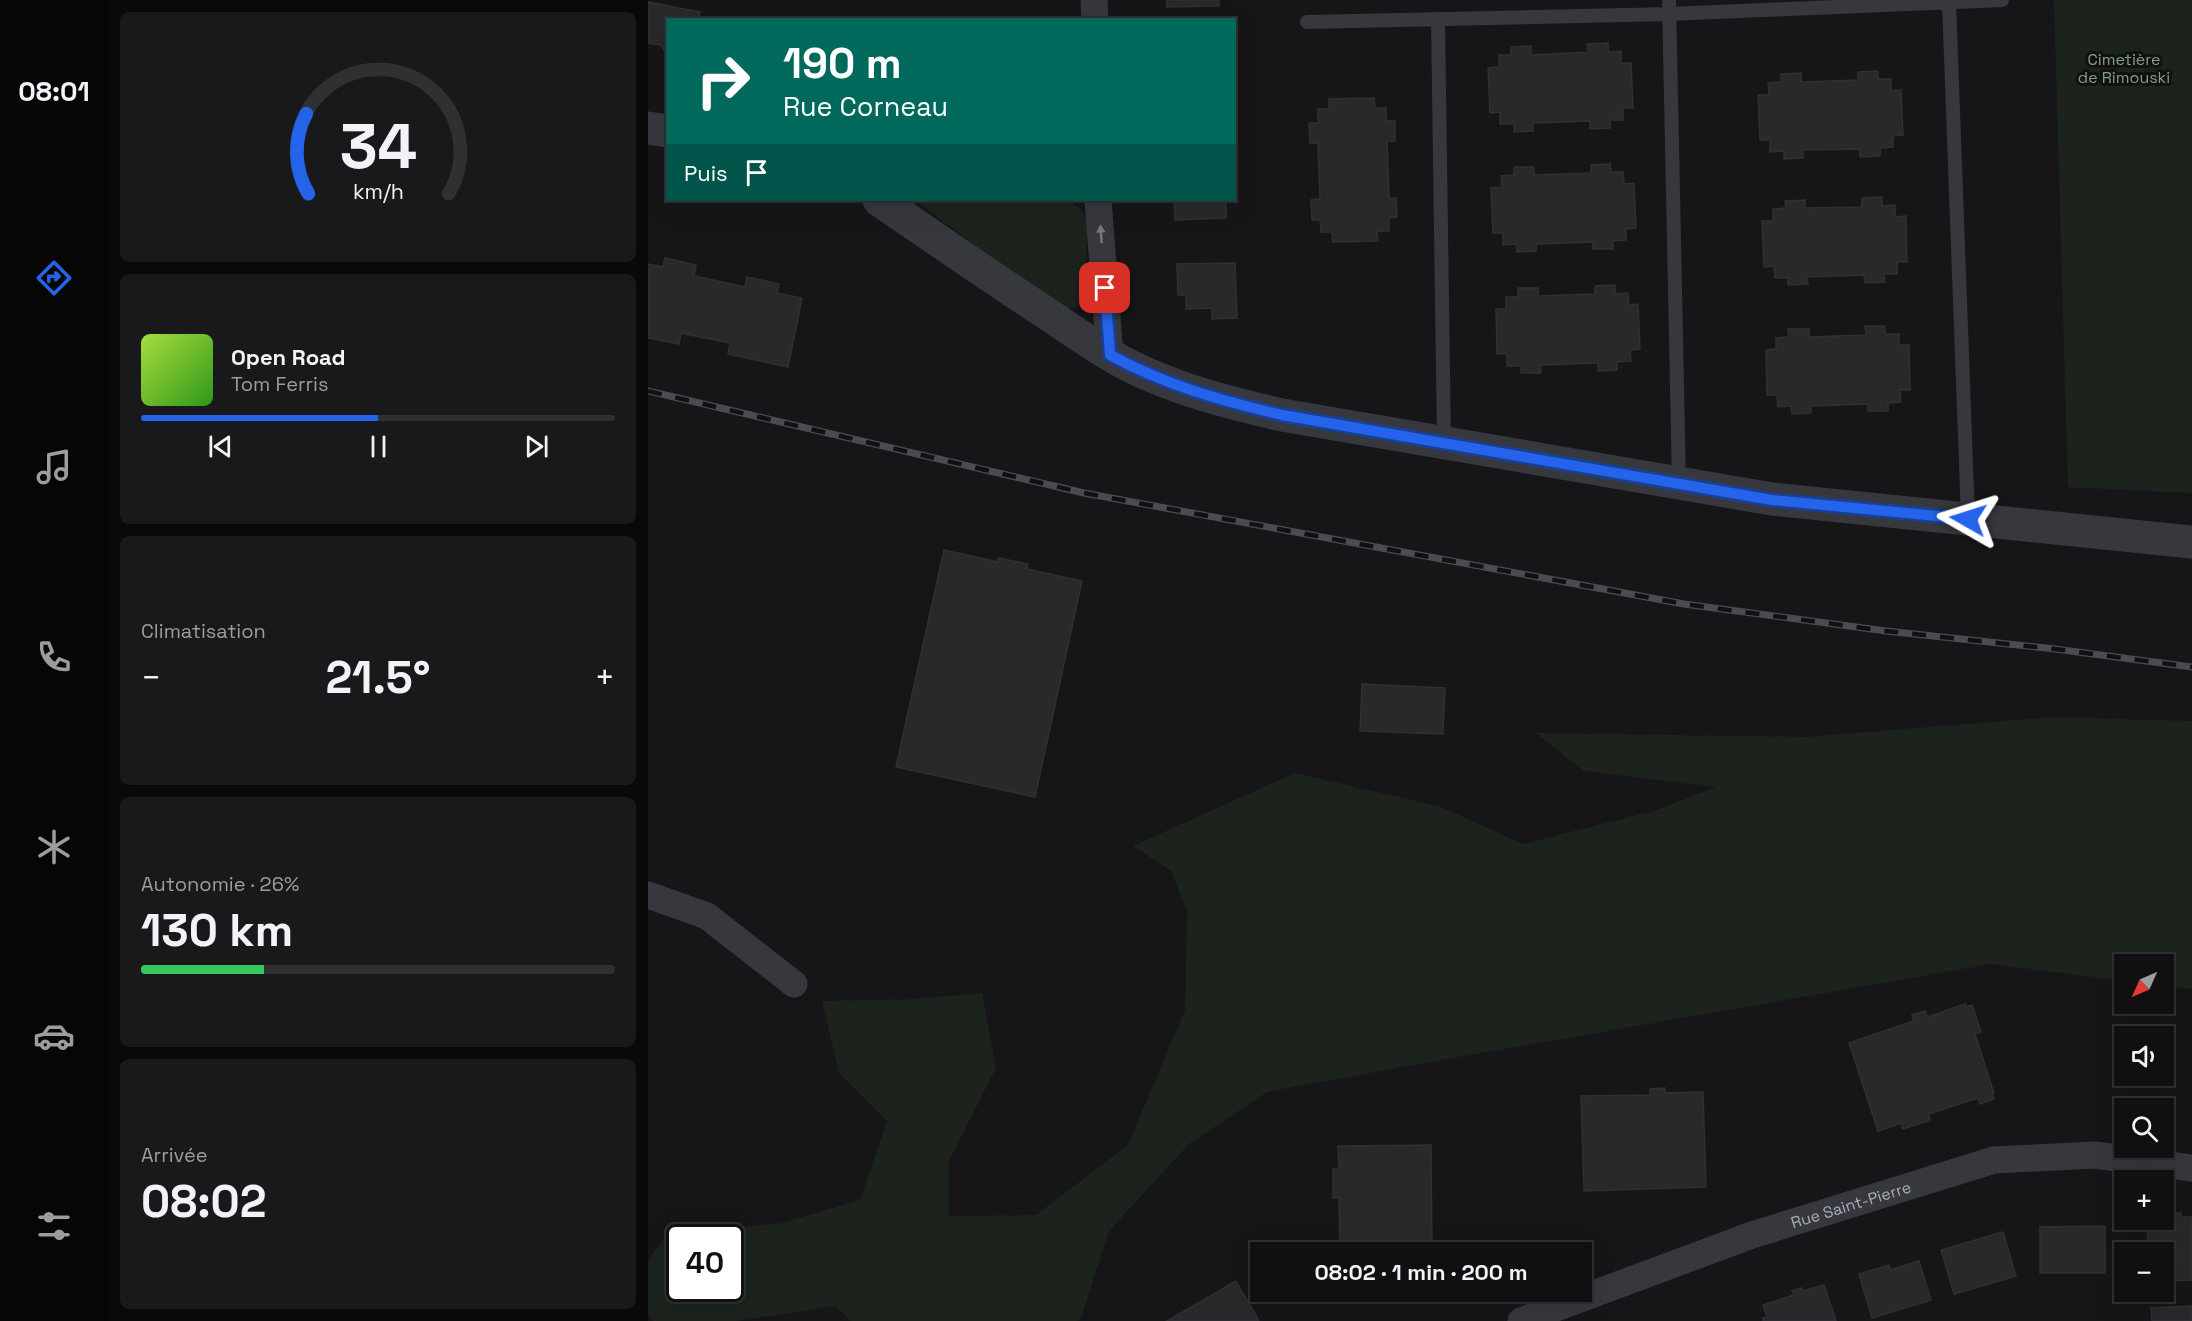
<!DOCTYPE html>
<html lang="fr">
<head>
<meta charset="utf-8">
<style>
	body { margin:0; font-family:"Space Grotesk",sans-serif; background:#19191b; color:#f1f3f6; height:100vh; display:flex; flex-direction:column; font-size:22px; white-space:nowrap }
	* { box-sizing:border-box; margin:0 }
	p { font-size:20px; color:#9c9d9f }
	.icon { flex:none; width:33px; height:33px; fill:none; stroke:currentColor; stroke-width:2; stroke-linecap:round; stroke-linejoin:round }
	.map { position:relative; flex:1; overflow:hidden }
	.drawer { display:flex; flex-direction:column; gap:12px; padding:12px; background:#09090a; width:540px }
	.drawer>* { flex:none }
	.hud { position:absolute; left:18px; top:18px; width:570px; height:183px; border-radius:0px; box-shadow:0 6px 24px #0002,0 0 0 2px #303032; background:#00695c; color:#fff; overflow:hidden }
	.needle { width:39px; rotate:225deg }
	.buttons { position:absolute; left:1466px; top:954px; display:grid; gap:12px }
	.buttons a { display:grid; place-items:center; width:60px; height:60px; border-radius:0px; background:#101012; box-shadow:0 6px 24px #0002,0 0 0 2px #303032; font-size:30px }
	.speed { position:absolute; left:18px; top:1224px; display:flex; gap:12px; font-size:30px; font-weight:700; text-align:center }
	.speed>* { display:grid; place-content:center; width:78px; height:78px; border-radius:50%; background:#101012; box-shadow:0 6px 24px #0002,0 0 0 2px #303032; line-height:1 }
	.speed .limit { border:3px solid #111; border-radius:9px; background:#fff; color:#111 }
	.pin { position:absolute; display:grid; place-items:center; width:51px; height:51px; color:#fff; margin:-26px; border-radius:12px; box-shadow:0 3px 9px #0006 }
	.me { position:absolute; width:66px; margin:-33px; rotate:276deg; stroke-linejoin:round; filter:drop-shadow(0 0 4px #0008) }
	.turn { display:flex; align-items:center; gap:21px; height:126px; padding:0 18px; font-size:27px }
	.turn .icon { width:78px; height:78px; stroke-width:2.5 }
	.turn b { display:block; font-size:42px; line-height:51px }
	.then { display:flex; align-items:center; height:57px; padding:0 18px; background:#0003; gap:12px; font-size:22px }
	.big { font-size:45px; font-weight:800; line-height:1.1 }
	.drawer .tile { flex:1; display:flex; flex-direction:column; justify-content:center; gap:9px; min-width:0; padding:0 21px; border-radius:9px; background:#19191b }
	.drawer .dial { align-items:center; gap:0 }
	.dial svg { height:156px; overflow:visible; fill:none; stroke:#303032; stroke-width:7; stroke-linecap:round; text-anchor:middle }
	.dial text { fill:#f1f3f6; stroke:none }
	.song { display:flex; align-items:center; gap:18px }
	.cover { width:72px; height:72px; border-radius:9px; background:linear-gradient(135deg,hsl(80 70% 55%),hsl(110 70% 35%)) }
	.played { height:6px; border-radius:3px; background:linear-gradient(90deg,#2563eb 50%,#303032 50%) }
	.keys { display:flex; justify-content:space-around; direction:ltr }
	.heat { display:flex; justify-content:space-between; align-items:center; font-size:33px; direction:ltr }
	.charge { height:9px; border-radius:4px; background:linear-gradient(90deg,#34c759 26%,#303032 0) }
	.trip { position:absolute; left:602px; top:1242px; width:342px; height:60px; border-radius:0px; background:#101012; box-shadow:0 6px 24px #0002,0 0 0 2px #303032; font-weight:800; line-height:60px; text-align:center }
	main { display:flex; flex:1; min-height:0 }
	.tab-bar { display:flex; flex-direction:column; width:108px; justify-content:space-around; align-items:center; background:#060607; color:#9c9d9f }
	.tab-bar .icon { width:42px; height:42px }
	.tab-bar .current { color:#2563eb }
	.tab-bar b { font-size:27px; color:#f1f3f6 }
	.map>svg:first-child { display:block }
	.green { fill:#1c231d; fill-rule:evenodd }
	.building { fill:#29292c; stroke:#303034; stroke-width:1.5 }
	.lines { fill:none; stroke-linecap:round; stroke-linejoin:round }
	.service { stroke:#37383d; stroke-width:14 }
	.minor { stroke:#37383d; stroke-width:27 }
	.tertiary { stroke:#37383d; stroke-width:33 }
	.rail-casing { stroke:#4a4c52; stroke-width:7 }
	.rail { stroke:#111113; stroke-width:4.5; stroke-dasharray:14; stroke-linecap:butt }
	.oneway { fill:#757881 }
	.route-casing { stroke:#184099; stroke-width:15 }
	.route { stroke:#2563eb; stroke-width:10 }
	.labels { text-anchor:middle; stroke-width:6; stroke-linejoin:round; paint-order:stroke }
	.park-label { font-size:16px; fill:#7fa381; stroke:#111113 }
	.street-label { font-size:16px; fill:#a8adb8; stroke:#111113 }
</style>
</head>
<body>
<main>
<nav class="tab-bar">
<b>08:01</b>
<svg class="icon current" aria-label="directions" viewBox="0 0 24 24"><path d="M12 3l9 9-9 9-9-9zM9 14v-3h6M13 9l2 2-2 2"/></svg>
<svg class="icon" aria-label="music" viewBox="0 0 24 24"><path d="M9 18V5l10-2v13"/><circle cx="6" cy="18" r="3"/><circle cx="16" cy="16" r="3"/></svg>
<svg class="icon" aria-label="phone" viewBox="0 0 24 24"><path d="M5 4h4l2 5-3 2q2 4 5 5l2-3 5 2v4C11 20 4 13 5 4z"/></svg>
<svg class="icon" aria-label="climate" viewBox="0 0 24 24"><path d="M12 3v18M4 7l16 10M4 17L20 7"/></svg>
<svg class="icon" aria-label="car" viewBox="0 0 24 24"><path d="M5 17H2v-5l4-1 3-4h7l3 4 3 1v5h-3M9 17h6M6 11h13"/><circle cx="7" cy="17" r="2"/><circle cx="17" cy="17" r="2"/></svg>
<svg class="icon" aria-label="filters" viewBox="0 0 24 24"><path d="M4 7h16M4 17h16"/><circle cx="9" cy="7" r="2"/><circle cx="15" cy="17" r="2"/></svg>
</nav>
<section class="drawer">
<div class="tile dial"><svg viewBox="0 0 100 80">
<path d="M14 69A42 42 0 1 1 86 69"/>
<path d="M14 69A42 42 0 0 1 13 28" stroke="#2563eb"/>
<text x="50" y="56" font-size="32" font-weight="700">34</text>
<text x="50" y="72" font-size="11">km/h</text>
</svg></div>
<div class="tile">
<div class="song"><i class="cover"></i><div><b>Open Road</b><p>Tom Ferris</p></div></div>
<div class="played"></div>
<div class="keys"><svg class="icon" aria-label="previous" viewBox="0 0 24 24"><path d="M18 5L8 12l10 7zM5 5v14"/></svg><svg class="icon" aria-label="pause" viewBox="0 0 24 24"><path d="M8 5v14M16 5v14"/></svg><svg class="icon" aria-label="next" viewBox="0 0 24 24"><path d="M6 5l10 7-10 7zM19 5v14"/></svg></div>
</div>
<div class="tile"><p>Climatisation</p>
<div class="heat"><a>−</a><b class="big">21.5°</b><a>+</a></div>
</div>
<div class="tile"><p>Autonomie · 26%</p><b class="big">130 km</b><div class="charge"></div></div>
<div class="tile"><p>Arrivée</p><b class="big">08:02</b></div>
</section>
<div class="map">
<svg width="1544" height="1321" viewBox="0 0 1544 1321">
	<rect width="100%" height="100%" fill="#161618"/>
	<!-- green -->
	<path class="green" d="M1406 0H1544V493L1420 487Z
		M267 200H420L433 209 440 225 436 298 428 308 410 309Z
		M1404 717 1544 721V989L1515 986V964H1476V981L1343 964 771 1064 619 1092 541 1144 461 1231 433 1318 429 1321H203L188 1306 88 1321H5L0 1314V1260L20 1233 133 1223 212 1200 239 1121 191 1073 174 1001 268 999 334 993 348 1068 301 1161V1216L388 1215 480 1145 537 1010 539 911 523 871 485 846 647 773 793 807 875 844 1009 810 1068 787 936 771 888 733 1160 737ZM32 1238H82V1288H32Z"/>
	<!-- building -->
	<path class="building" d="M519 0H571V6L519 7Z
		M0 2 52 12 50 20H20V52L16 51 13 45 0 43Z
		M960 43V52L973 51V63H983L985 108H975V120H962V128L942 129V121L885 123V131L866 132V124H852V112L842 113 840 68 851 67V55H863V47L883 46V55L940 52 939 44Z
		M1230 71V79H1243V91L1253 90 1255 135 1245 136V147L1232 148V156L1212 157V149L1155 150V158L1136 159V151L1122 152V140H1112L1110 95H1121L1120 83 1133 82V74L1153 73V82L1210 80V72Z
		M726 98 727 108H738V121H747V141H739L741 198H748L749 217 741 218V231H729L730 241 685 242 684 232H673L672 220H664L663 200 672 199 670 143H662L661 123H670V109H681V99Z
		M962 164 963 172H975L976 184 986 183 988 228 978 229V240L965 241V249H945V242L888 244V251L869 252 868 244 855 245V233H845L843 188 854 187 853 176 866 175V167H886V175L943 173V165Z
		M1234 197V206L1247 205V217L1258 216 1259 262H1249V274H1236L1237 282 1217 283 1216 275 1159 277 1160 284 1140 285V278H1127L1126 266 1116 267 1114 221H1125V209L1138 208 1137 201 1157 200V208L1214 207V198Z
		M526 200H578V218L527 220Z
		M17 258 48 265 46 276 97 287 99 277 131 284 129 293 154 298 140 367 80 354 82 343 33 333 31 344 0 338V264L15 267Z
		M587 263 589 318 564 319V308L538 309V295H530L529 264Z
		M967 285V294L980 293 981 305 990 304 992 349 982 350 983 361 969 362V370L950 371V363L892 365 893 373H873V366H859V354H849L848 309H858V297H870V288H890V296L947 294V286Z
		M1217 326H1237V334H1251V345H1261L1262 390H1252L1253 402 1240 403V411H1220V404L1163 406V413L1144 414 1143 406 1130 407 1129 395H1119L1118 350 1128 349V338L1141 337 1140 329H1161V337L1218 335Z
		M296 550 350 562V558L380 564 379 569 434 581 387 797 248 767Z
		M714 684 797 688 795 734 712 731Z
		M1317 1004 1318 1007 1324 1005 1333 1032 1327 1034 1346 1093 1344 1094 1346 1099 1332 1104 1330 1098 1280 1114 1282 1120 1255 1129 1253 1123 1230 1131 1201 1043 1266 1021 1264 1015 1277 1011 1280 1017Z
		M1017 1088V1093L1055 1092 1058 1187 936 1191 933 1096 1002 1095V1089Z
		M783 1145 784 1252H692L691 1198H685V1169H691L690 1146Z
		M1533 1213V1217H1544V1280L1515 1281V1252H1500L1499 1220H1515V1214Z
		M1457 1226V1273H1392V1227Z
		M1355 1232 1368 1276 1306 1294 1293 1250Z
		M1271 1261 1283 1300 1224 1318 1211 1274 1241 1265 1242 1270Z
		M588 1281 611 1321H519Z
		M1176 1285 1188 1321H1115V1318L1119 1317 1115 1305 1146 1295 1144 1291 1153 1288 1155 1291Z
		M1544 1306V1321H1504L1503 1308Z"/>
	<g class="lines">
		<!-- service -->
		<path class="service" d="M1021 0 1031 483
			M1301 2 1320 519
			M790 19 796 442
			M659 22 1021 14 1354 0"/>
		<!-- minor -->
		<g class="minor">
			<path d="M446 0 447 20"/>
			<path d="M450 200 462 355"/>
			<path d="M0 895 59 916 146 984"/>
			<path id="s1" d="M873 1321 1104 1235 1346 1160 1447 1155 1544 1168"/>
		</g>
		<!-- tertiary -->
		<path class="tertiary" d="M0 128 20 131
			M231 200C287 238 344 278 401 315 428 333 454 352 482 366 530 390 582 403 634 415L1124 499 1544 542"/>
		<!-- rail casing -->
		<g class="rail-casing">
			<path id="rail" d="M0 391 436 493 1036 604 1238 631 1407 649 1544 667"/>
		</g>
		<!-- rail -->
		<use href="#rail" class="rail"/>
	</g>
	<!-- one-way arrows -->
	<defs><path id="oneway-solid" d="M-6-.8H1V-3.2L6.5 0L1 3.2V.8H-6Z" transform="scale(1.5)"/></defs>
	<use class="oneway" href="#oneway-solid" transform="translate(453 234) rotate(-94)"/>
	<g class="lines">
		<!-- route casing -->
		<g class="route-casing">
			<path id="route" d="M457 288 462 355C517 385 574 401 634 415L1124 500 1320 519"/>
		</g>
		<!-- route -->
		<use href="#route" class="route"/>
	</g>
	<g class="labels">
		<!-- park labels -->
		<g class="park-label">
			<text x="1476" y="65">Cimetière<tspan x="1476" dy="18">de Rimouski</tspan></text>
		</g>
		<!-- street labels -->
		<g class="street-label">
			<text dy="6" stroke="none"><textPath href="#s1" startOffset="350">Rue Saint-Pierre</textPath></text>
		</g>
	</g>
</svg>
<div class="buttons">
<a><svg class="needle" viewBox="-14 -14 28 28"><path d="M0-13l5 13h-10z" fill="#e53935"/><path d="M0 13l5-13h-10z" fill="#9c9d9f"/></svg></a>
<a><svg class="icon" aria-label="sound" viewBox="0 0 24 24"><path d="M4 9h4l5-4v14l-5-4H4zM17 9q2 3 0 6"/></svg></a>
<a><svg class="icon" aria-label="search" viewBox="0 0 24 24"><circle cx="10" cy="10" r="6"/><path d="M15 15l6 6"/></svg></a>
<a>+</a>
<a>−</a>
</div>
<div class="speed"><div class="limit">40</div></div>
<div class="pin" style="left:457px;top:288px;background:#d93025"><svg class="icon" aria-label="arrive" viewBox="0 0 24 24"><path d="M6 21V4h12l-3 4 3 4H6"/></svg></div>
<svg class="me" style="left:1320px;top:519px" viewBox="-20 -20 40 40"><path d="M0-17L14 15 0 8-14 15z" fill="#2563eb" stroke="#fff" stroke-width="4"/></svg>
<div class="trip">08:02 · 1 min · 200 m</div>
<div class="hud">
<div class="turn"><svg class="icon" aria-label="right" viewBox="0 0 24 24"><path d="M7 20v-9h11M14 6l5 5-5 5"/></svg><div><b>190 m</b>Rue Corneau</div></div>
<div class="then">Puis<svg class="icon" aria-label="arrive" viewBox="0 0 24 24"><path d="M6 21V4h12l-3 4 3 4H6"/></svg></div>
</div>
</div>
</main>
</body>
</html>
